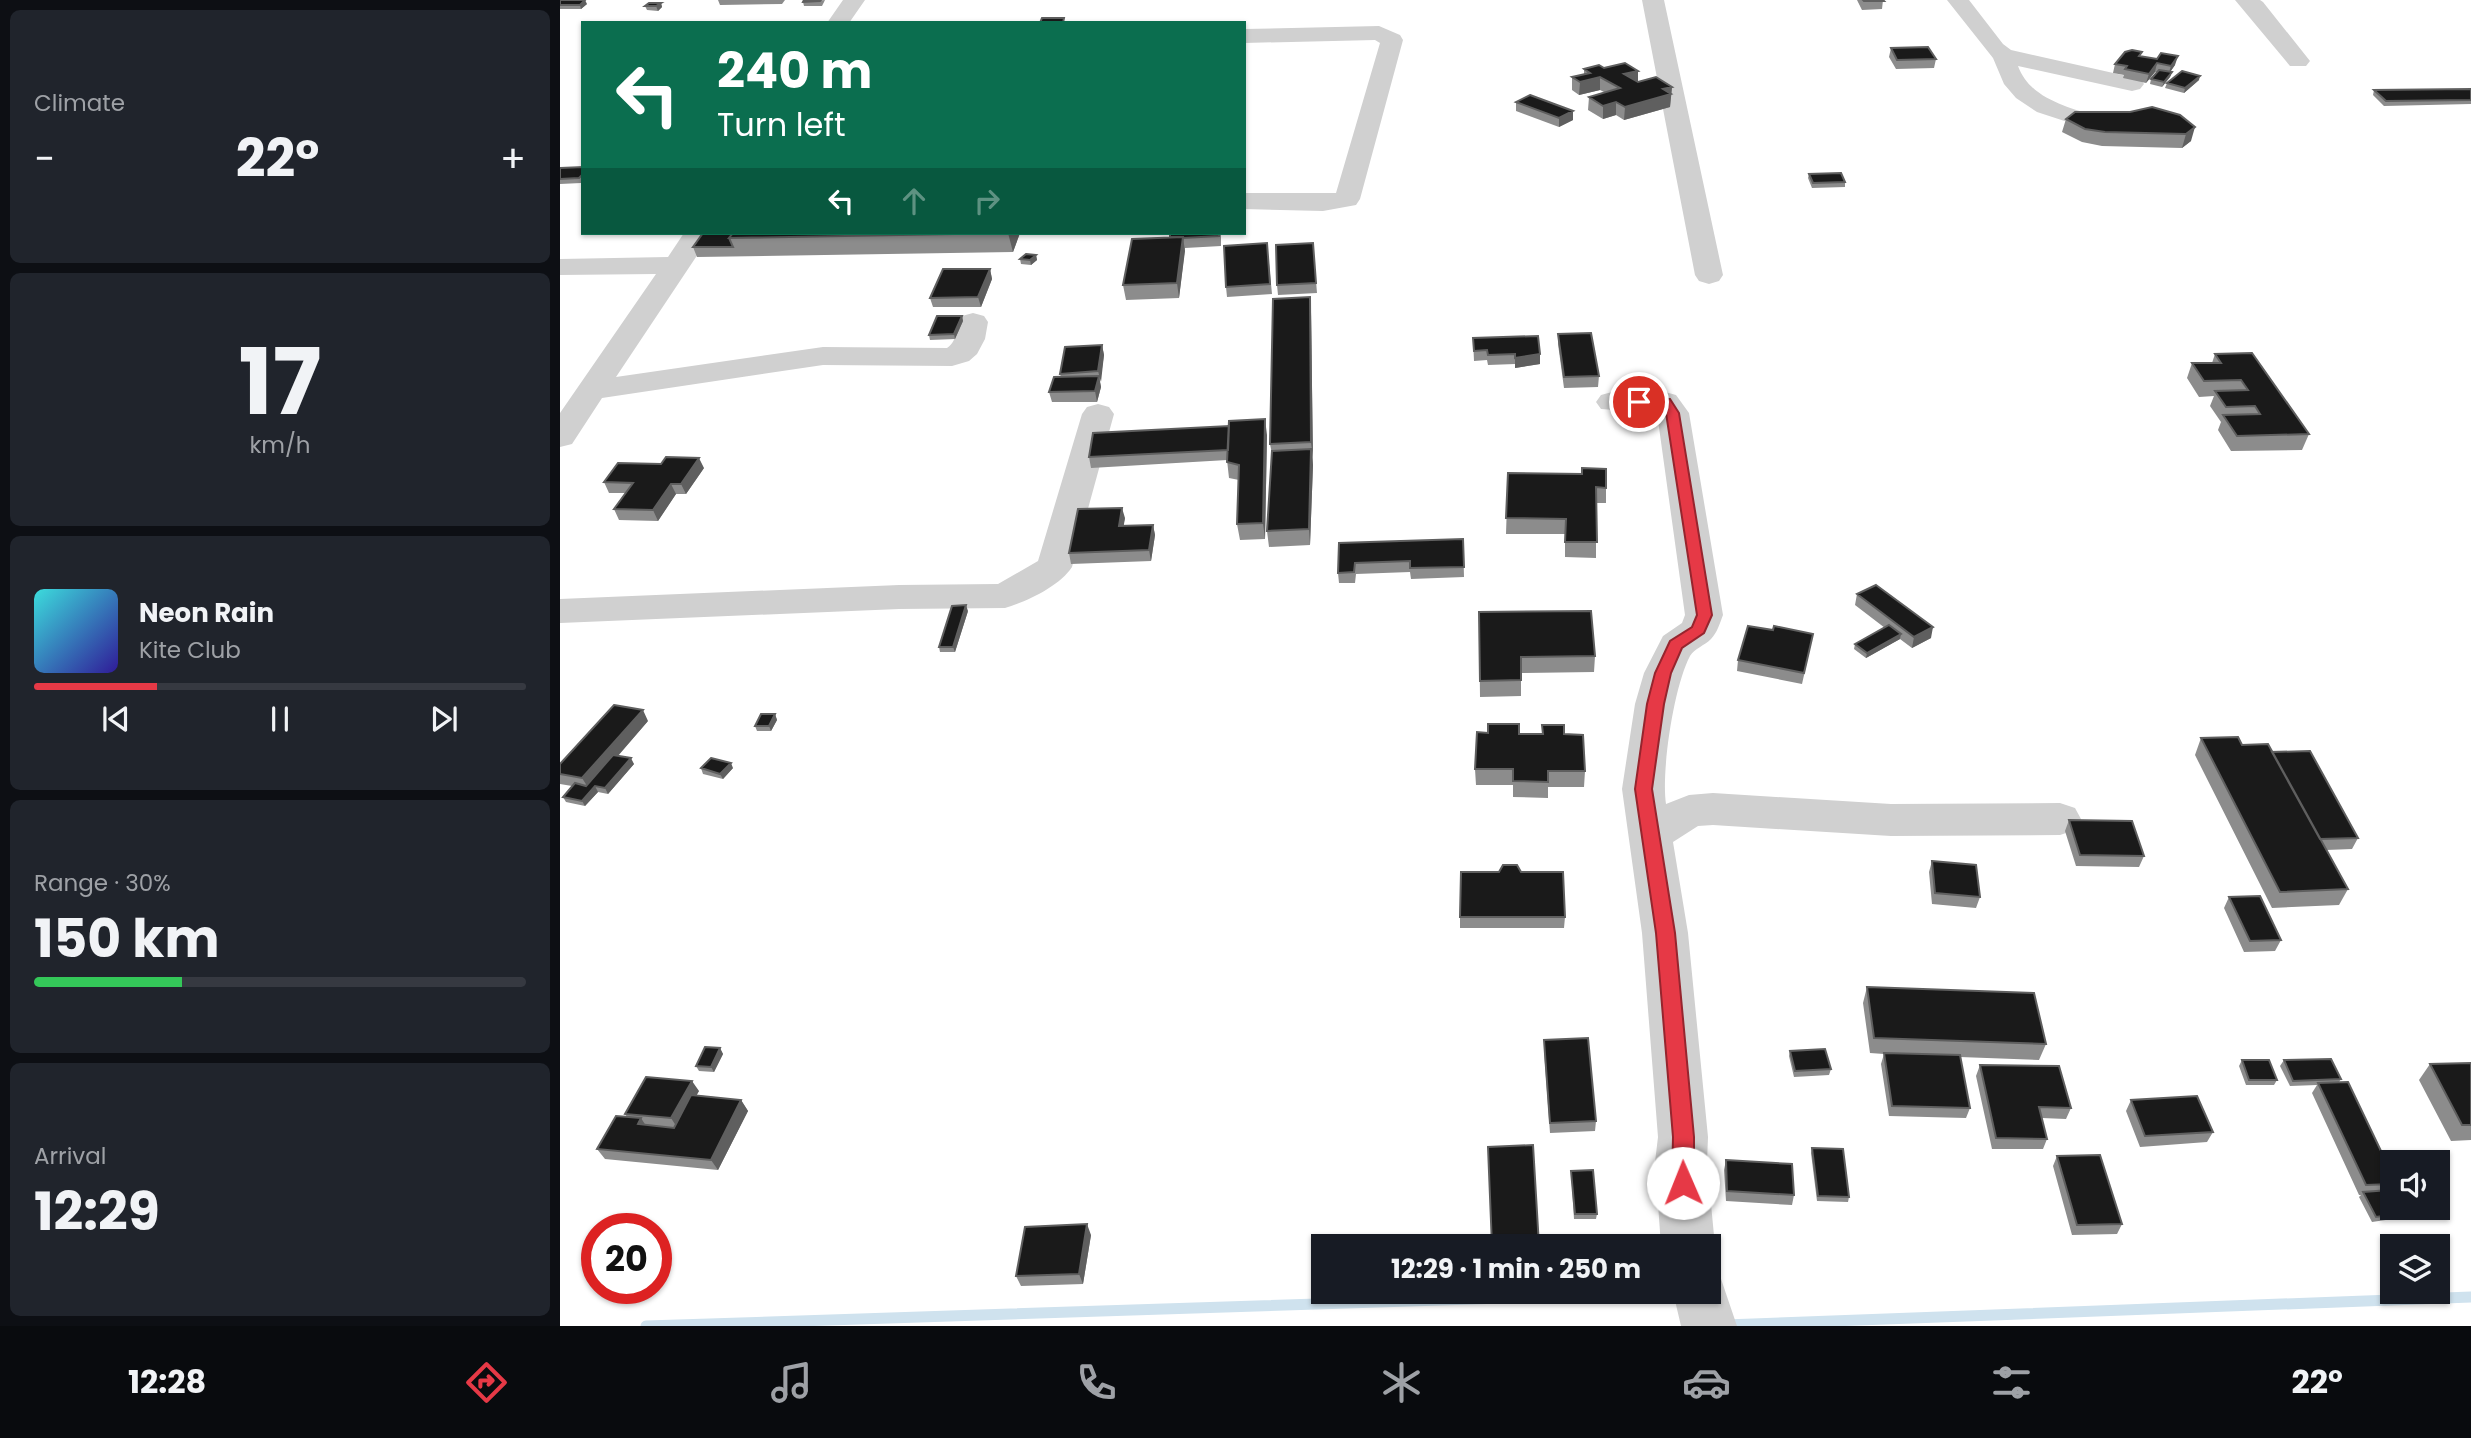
<!DOCTYPE html>
<html lang="en">
<head>
<meta charset="utf-8">
<style>
	body { margin:0; font-family:Poppins,sans-serif; background:#20242c; color:#f1f3f6; height:100vh; display:flex; flex-direction:column; font-size:26px; white-space:nowrap }
	* { box-sizing:border-box; margin:0 }
	p { font-size:23px; color:#9ea1a6 }
	.icon { flex:none; width:38px; height:38px; fill:none; stroke:currentColor; stroke-width:2; stroke-linecap:round; stroke-linejoin:round }
	.map { position:relative; flex:1; overflow:hidden }
	.drawer { display:flex; flex-direction:column; gap:10px; padding:10px; background:#0d0f14; width:560px }
	.drawer>* { flex:none }
	.banner { position:absolute; left:21px; top:21px; width:665px; height:214px; border-radius:0px; box-shadow:0 2px 5px #0004; background:#0b6e4f; color:#fff; overflow:hidden }
	.fabs { position:absolute; left:1820px; top:1150px; display:grid; gap:14px }
	.fabs a { display:grid; place-items:center; width:70px; height:70px; border-radius:0px; background:#171b24; box-shadow:0 2px 5px #0004; font-size:35px }
	.speed { position:absolute; left:21px; top:1213px; display:flex; gap:14px; font-size:35px; font-weight:700; text-align:center }
	.speed>* { display:grid; place-content:center; width:91px; height:91px; border-radius:50%; background:#171b24; box-shadow:0 2px 5px #0004; line-height:1 }
	.speed .limit { border:10px solid #d22; background:#fff; color:#111 }
	.pin { position:absolute; display:grid; place-items:center; width:60px; height:60px; color:#fff; margin:-30px; border:4px solid #fff; border-radius:50%; box-shadow:0 2px 7px #0007 }
	.me { position:absolute; width:77px; margin:-38px; rotate:359deg; stroke-linejoin:round; filter:drop-shadow(0 0 5px #0008) }
	.turn { display:flex; align-items:center; gap:24px; height:147px; padding:0 21px; font-size:32px }
	.turn .icon { width:91px; height:91px; stroke-width:2.5 }
	.turn b { display:block; font-size:49px; line-height:60px }
	.lanes { display:flex; align-items:center; height:66px; padding:0 21px; background:#0003; justify-content:center; gap:35px; direction:ltr }
	.lanes .off { opacity:.35 }
	.big { font-size:52px; font-weight:700; line-height:1.1 }
	.drawer .card { flex:1; display:flex; flex-direction:column; justify-content:center; gap:10px; min-width:0; padding:0 24px; border-radius:10px; background:#20242c }
	.drawer .dial { align-items:center; gap:0 }
	.dial b { font-size:91px; line-height:1 }
	.song { display:flex; align-items:center; gap:21px }
	.cover { width:84px; height:84px; border-radius:10px; background:linear-gradient(135deg,hsl(180 70% 55%),hsl(250 70% 35%)) }
	.played { height:7px; border-radius:4px; background:linear-gradient(90deg,#e63946 25%,#363941 25%) }
	.keys { display:flex; justify-content:space-around; direction:ltr }
	.heat { display:flex; justify-content:space-between; align-items:center; font-size:38px; direction:ltr }
	.charge { height:10px; border-radius:5px; background:linear-gradient(90deg,#34c759 30%,#363941 0) }
	.trip { position:absolute; left:751px; top:1234px; width:410px; height:70px; border-radius:0px; background:#171b24; box-shadow:0 2px 5px #0004; font-weight:700; line-height:70px; text-align:center }
	.tabs { display:flex; height:112px; justify-content:space-around; align-items:center; background:#090b0e; color:#9ea1a6 }
	.tabs .icon { width:49px; height:49px }
	.tabs .on { color:#e63946 }
	.tabs b { font-size:32px; color:#f1f3f6 }
	main { display:flex; flex:1; min-height:0 }
	.map>svg:first-child { display:block }
	.lines { fill:none; stroke-linecap:round; stroke-linejoin:round }
	.stream { stroke:#cfe2ee; stroke-width:11 }
	.minor { fill:#d0d0d0; fill-rule:evenodd }
	.wall { fill:#8c8c8c }
	.shaded-wall { fill:#5f5f5f }
	.building { fill:#1a1a1a; stroke:#5f5f5f; stroke-width:2 }
	.route { fill:#e63946; stroke:#96252e; stroke-width:2 }
</style>
</head>
<body>
<main>
<section class="drawer">
<div class="card"><p>Climate</p>
<div class="heat"><a>−</a><b class="big">22°</b><a>+</a></div>
</div>
<div class="card dial"><b>17</b><p>km/h</p></div>
<div class="card">
<div class="song"><i class="cover"></i><div><b>Neon Rain</b><p>Kite Club</p></div></div>
<div class="played"></div>
<div class="keys"><svg class="icon" aria-label="previous" viewBox="0 0 24 24"><path d="M18 5L8 12l10 7zM5 5v14"/></svg><svg class="icon" aria-label="pause" viewBox="0 0 24 24"><path d="M8 5v14M16 5v14"/></svg><svg class="icon" aria-label="next" viewBox="0 0 24 24"><path d="M6 5l10 7-10 7zM19 5v14"/></svg></div>
</div>
<div class="card"><p>Range · 30%</p><b class="big">150 km</b><div class="charge"></div></div>
<div class="card"><p>Arrival</p><b class="big">12:29</b></div>
</section>
<div class="map">
<svg width="1911" height="1326" viewBox="0 0 1911 1326">
	<rect width="100%" height="100%" fill="#fff"/>
	<g class="lines">
		<!-- stream -->
		<path class="stream" d="M1165 1325 1911 1297
			M86 1326 1123 1292"/>
		<!-- minor -->
		<path class="minor" d="M283 0H305L289 23H267Z
			M1082 0H1104L1163 275 1159 281 1149 284 1139 281 1135 275Z
			M1387 0H1409L1443 44 1451 50 1580 79 1584 84 1580 89 1572 91 1458 66C1470 99 1508 107 1538 117L1541 122 1538 127 1529 129 1477 112 1456 98 1444 84 1433 58Z
			M1675 0H1700L1703 2 1750 61 1746 66H1730Z
			M819 26 840 35 843 40 800 199 796 205 763 211 684 209V193H776L820 43 815 40 684 43V29Z
			M124 233H152L56 377 263 347 387 348C399 340 395 326 402 316L413 313 424 316 428 322 425 339 417 354 409 361 392 366 263 365 42 398 12 444 0 447V413L96 274 0 275V259L108 257Z
			M1052 392H1105L1116 395 1129 413 1163 615C1160 623 1157 633 1151 639 1144 646 1135 648 1130 656 1114 686 1101 771 1106 804L1129 795 1153 793 1331 804 1500 803 1515 808 1521 819 1515 830 1500 835 1331 836 1153 825 1138 826 1113 842 1128 933 1148 1137 1147 1162 1155 1246 1148 1261V1246H1101L1095 1162 1098 1137 1082 933 1062 789 1075 704 1084 673 1103 636 1122 623 1125 615 1097 413 1041 409 1036 402 1041 395Z
			M538 404 549 407 554 414 512 567C500 586 466 602 445 608L339 609 0 623V599L339 585 438 584 478 561 522 414 527 407Z
			M1148 1269 1159 1273 1177 1326H1121L1113 1292H1148Z"/>
	</g>
	<!-- wall -->
	<path class="wall" d="M0 0 27 4 21 9H0Z
		M158 0H225L222 4 160 5Z
		M265 0 262 6H244L243 2Z
		M1297 0H1323L1322 9 1302 10Z
		M101 3 102 7 98 11 87 10 85 6Z
		M1331 48 1376 59 1374 68 1336 69 1329 57Z
		M1581 56 1615 65 1610 72H1612L1610 77 1602 87 1590 84 1591 79 1597 72H1595L1586 83 1563 78 1564 75 1553 73 1555 64Z
		M1044 68 1078 71V82L1112 87 1110 107 1064 120 1056 115 1043 119 1028 110 1029 97 1044 92 1040 90 1019 95 1012 90V77L1024 74V69Z
		M1639 80 1624 93 1605 88 1607 83Z
		M1911 89V104L1824 106 1813 95 1814 90Z
		M956 102 1013 111V120L999 127 956 111Z
		M1620 115 1631 141 1622 148 1542 146 1522 142 1502 132 1506 119Z
		M23 167V181L21 183 0 184V168Z
		M1249 174 1285 182V187L1252 188 1248 178Z
		M143 233H460L453 252 137 257 133 247Z
		M610 233H661V246L625 248 619 298 566 300 563 285 610 237Z
		M707 243 712 294 667 297 666 287Z
		M753 243 757 293 718 295 717 285Z
		M476 255 477 260 471 265 461 264 460 259Z
		M430 269 432 279 421 307H373L370 298Z
		M751 312 753 465 750 545 709 547 707 531 712 454 710 444Z
		M402 316 403 321 395 339 370 340 369 335Z
		M998 334 1039 376 1038 387 1004 388 998 344Z
		M913 338 980 354V364L955 368V364L928 365 927 360 914 361Z
		M542 345 544 355 540 382 541 387 537 402H492L489 392 501 377 500 374Z
		M1655 354 1749 434 1742 450 1671 451 1658 430 1661 422 1650 406 1654 396 1639 397 1627 378 1632 363H1652Z
		M707 435 705 539 680 540 677 524 679 480 669 478 667 460 531 468 529 457Z
		M144 468 126 494H116L98 521 59 520 54 509 65 493H49L44 482Z
		M948 473 1046 488V503H1036V558L1005 557V534H946Z
		M565 518 563 526 593 525 595 535 591 561 511 564 509 553Z
		M903 539 904 577 851 579 850 572 796 574 795 583H779L778 573 779 543Z
		M1297 594 1371 638 1352 648 1340 639 1306 658 1294 649 1295 644 1325 628 1295 605Z
		M408 611 395 652H380L379 647Z
		M919 612 1035 656 1034 672 961 673V696L920 697Z
		M1213 630 1251 644 1242 684 1177 671 1178 660Z
		M215 714 217 720 211 731H197L195 726Z
		M88 721 58 756 74 764 48 794 38 792 25 806 6 802 3 797 12 786 0 784V764Z
		M982 725 1004 734 1025 771 1024 787H988V798L953 797V785H916L915 769 959 734H982Z
		M1641 738 1712 752 1798 838 1792 849 1766 850 1788 889 1779 905 1712 908 1635 755Z
		M141 768H173L163 779 143 774Z
		M1509 820 1584 856 1579 867 1516 866 1505 831Z
		M1372 861 1420 897 1416 908 1372 904 1369 872Z
		M939 872H961L1005 917 1004 928H900V917Z
		M1669 897 1721 940 1715 951 1684 952 1664 908Z
		M1307 987 1486 1044 1479 1060 1400 1057 1410 1108 1406 1118 1329 1116 1321 1064 1324 1054 1310 1053 1303 1003Z
		M984 1040 1036 1121 1035 1131 990 1133 984 1051Z
		M160 1048 163 1054 154 1072 139 1071 136 1066Z
		M1230 1051 1271 1069 1269 1075 1234 1077 1229 1056Z
		M1682 1060 1717 1080 1714 1085H1686L1679 1066Z
		M1724 1060 1781 1079 1779 1082 1832 1174V1190L1831 1192 1843 1213 1839 1218 1812 1222 1799 1197 1801 1195H1799L1752 1093 1757 1085 1730 1086 1720 1066Z
		M1911 1063V1140L1891 1141 1859 1080 1870 1064Z
		M1420 1065 1511 1108 1506 1119 1482 1118 1487 1139 1483 1149H1432L1416 1076Z
		M139 1091 136 1095 181 1100 188 1111 158 1170 45 1159 37 1149 67 1117 65 1114Z
		M1571 1100 1653 1132 1647 1142 1580 1147 1566 1111Z
		M1252 1148 1289 1197 1288 1202 1257 1201 1251 1153Z
		M1497 1156 1562 1224 1557 1234 1512 1235 1493 1166Z
		M1166 1160 1234 1195 1232 1205 1166 1201 1164 1170Z
		M1011 1171 1037 1214 1036 1219H1014Z
		M531 1235 523 1284 461 1286 456 1276Z"/>
	<!-- shaded-wall -->
	<path class="shaded-wall" d="M25 0 27 4 21 9 20 5Z
		M101 3 102 7 98 11 96 6Z
		M1618 56 1615 65 1608 75 1611 66Z
		M1597 63 1595 72 1586 83 1589 74Z
		M1078 71V84L1064 74Z
		M1612 72 1610 77 1602 87 1604 82Z
		M1640 76 1639 80 1624 93 1625 88Z
		M1040 77V90L1019 95 1020 82Z
		M1112 87 1110 107 1064 120 1065 107 1103 89Z
		M1056 102V115L1043 119V106Z
		M1013 111V120L999 127V118Z
		M1635 127 1631 141 1622 148 1626 134Z
		M448 233H460L453 252Z
		M623 237 625 251 619 298 617 283Z
		M476 255 477 260 471 265 470 260Z
		M430 269 432 279 421 307 418 297Z
		M750 297 751 312 753 458 751 442Z
		M402 316 403 321 395 339 394 334Z
		M542 345 544 355 541 382 538 371Z
		M980 354V364L955 368V358Z
		M539 376 541 387 537 402 535 391Z
		M705 419 707 435 705 539 703 523Z
		M751 449 753 465 750 545 749 529Z
		M139 458 144 468 126 494 121 484Z
		M111 484 116 494 98 521 93 510Z
		M562 508 565 518 562 536 559 526Z
		M593 525 595 535 591 561 589 550Z
		M406 605 408 611 395 652 393 647Z
		M1373 627 1371 638 1352 648 1354 637Z
		M1341 634 1340 639 1306 658 1307 653Z
		M83 710 88 721 29 789 22 778Z
		M215 714 217 720 211 731 209 726Z
		M71 758 74 764 48 794 45 788Z
		M171 763 173 768 163 779 160 774Z
		M35 786 38 792 25 806 22 801Z
		M160 1048 163 1054 154 1072 151 1067Z
		M132 1081 139 1091 118 1129 111 1118Z
		M181 1100 188 1111 158 1170 151 1160Z
		M81 1118 88 1129 78 1124Z
		M527 1224 531 1235 523 1284 519 1274Z"/>
	<!-- building -->
	<path class="building" d="M0 0H25L20 5H0Z
		M244 0H261L260 1 243 2Z
		M1303 0H1323L1324 1H1304Z
		M89 3H101L96 6H85Z
		M482 18H504L503 23H480Z
		M1368 47 1376 59 1337 60 1331 48Z
		M1572 50 1582 52 1579 56 1597 59 1601 53 1618 56 1611 66 1597 63 1589 74 1565 69 1567 66 1555 64 1565 52Z
		M1065 63 1078 71 1064 74 1078 82 1096 77 1112 87 1103 89 1111 94 1065 107 1056 102 1043 106 1029 97 1060 88 1040 77 1020 82 1012 77 1030 73 1024 69 1039 65 1044 68Z
		M1599 70 1612 72 1604 82 1591 79Z
		M1622 71 1640 76 1625 88 1607 83Z
		M1911 89V100L1826 101 1814 90Z
		M970 95 1013 111 999 118 956 102Z
		M1592 107 1620 115 1635 127 1626 134 1545 132 1525 129 1506 119 1515 112H1570Z
		M23 167V174L19 178 0 179V168Z
		M1281 173 1285 182 1253 183 1249 174Z
		M143 233H173L169 238 173 247H133Z
		M173 233H449L169 238Z
		M610 233H659V236L623 238V237H610Z
		M623 237 617 283 563 285 572 239Z
		M707 243 710 284 666 287 664 246Z
		M753 243 756 283 717 285 716 245Z
		M466 254 476 255 470 260 460 259Z
		M383 269H430L418 297 370 298Z
		M750 297 751 442 710 444 713 299Z
		M377 316H402L394 334 369 335Z
		M1031 333 1039 376 1004 377 998 334Z
		M978 336 980 354 955 358V354L928 355 927 350 914 351 913 338Z
		M542 345 538 371 500 374 505 347Z
		M1692 353 1749 434 1677 436 1663 415 1700 414 1695 406 1666 407 1655 391 1688 390 1681 380 1644 381 1632 363H1661L1655 354Z
		M539 376 535 391 489 392 494 377Z
		M705 419 703 523 677 524 679 465 667 462 669 421Z
		M669 426 668 450 529 457 533 433Z
		M751 449 749 529 707 531 712 451Z
		M106 457 139 458 121 484H111L93 510 54 509 73 483 44 482 58 463 101 464Z
		M1022 468 1046 469V488L1036 487 1037 542H1005L1006 519 946 518 948 473 1022 474Z
		M562 508 559 526 593 525 589 550 509 553 518 509Z
		M903 539 904 567 850 568V561L795 563 794 572 778 573 779 543Z
		M1316 585 1373 627 1354 637 1297 594Z
		M406 605 393 647H379L392 606Z
		M1031 611 1035 656 961 657V680L920 681 919 612Z
		M1329 625 1341 634 1307 653 1295 644Z
		M1188 626 1213 630 1214 626 1253 634 1244 673 1178 660Z
		M54 705 83 710 22 778 0 774V764Z
		M201 714H215L209 726H195Z
		M928 724H959V734H983L982 725H1004V734L1023 735 1025 771H988V782L953 781V769H915L917 732 928 733Z
		M1678 737 1682 745 1708 744 1788 889 1720 892 1641 738Z
		M1750 751 1798 838 1760 839 1712 752Z
		M53 755 71 758 45 788 35 786 22 801 3 797 15 783 26 786Z
		M151 758 171 763 160 774 141 768Z
		M1509 820 1572 821 1584 856 1520 855Z
		M1372 861 1416 865 1420 897 1375 893Z
		M943 865H957L961 872H1003L1005 917H900L901 872H939Z
		M1700 896 1721 940 1690 941 1669 897Z
		M1307 987 1474 993 1486 1044 1314 1038Z
		M1028 1038 1036 1121 990 1123 984 1040Z
		M145 1047 160 1048 151 1067 136 1066Z
		M1265 1049 1271 1069 1235 1071 1230 1051Z
		M1324 1053 1400 1055 1410 1108 1332 1106Z
		M1771 1059 1781 1079 1733 1081 1724 1060Z
		M1682 1060H1709L1717 1080H1689Z
		M1911 1063V1125H1902L1870 1064Z
		M1420 1065 1499 1066 1511 1108 1479 1107 1487 1139 1436 1138Z
		M86 1077 132 1081 111 1118 65 1114Z
		M1788 1082 1832 1174V1184L1806 1185 1758 1083Z
		M131 1095 181 1100 151 1160 37 1149 56 1116 81 1118 78 1124 114 1128Z
		M1637 1096 1653 1132 1585 1136 1571 1100Z
		M973 1145 979 1246H932L928 1147Z
		M1252 1148 1283 1149 1289 1197 1258 1196Z
		M1540 1155 1562 1224 1517 1225 1497 1156Z
		M1166 1160 1232 1164 1234 1195 1167 1191Z
		M1033 1170 1037 1214H1015L1011 1171Z
		M1830 1190 1832 1194V1208H1840L1843 1213 1816 1217 1803 1192Z
		M527 1224 519 1274 456 1276 465 1227Z"/>
	<!-- route -->
	<path class="route" d="M1079 398 1110 399 1119 413 1152 615 1144 633 1122 648 1111 673 1104 704 1092 789 1115 933 1134 1137V1183L1131 1190 1123 1193 1116 1190 1112 1183 1113 1137 1096 933 1075 789 1087 704 1095 673 1110 641 1132 627 1137 615 1106 413 1101 406 1074 405 1072 402Z"/>
</svg>
<div class="fabs">
<a><svg class="icon" aria-label="sound" viewBox="0 0 24 24"><path d="M4 9h4l5-4v14l-5-4H4zM17 9q2 3 0 6"/></svg></a>
<a><svg class="icon" aria-label="layers" viewBox="0 0 24 24"><path d="M12 4l9 5-9 5-9-5zM3 14l9 5 9-5"/></svg></a>
</div>
<div class="speed"><div class="limit">20</div></div>
<div class="pin" style="left:1079px;top:402px;background:#d93025"><svg class="icon" aria-label="arrive" viewBox="0 0 24 24"><path d="M6 21V4h12l-3 4 3 4H6"/></svg></div>
<svg class="me" style="left:1123px;top:1183px" viewBox="-20 -20 40 40"><circle r="19" fill="#fff"/><path d="M0-13L10 11 0 6-10 11z" fill="#e63946"/></svg>
<div class="trip">12:29 · 1 min · 250 m</div>
<div class="banner">
<div class="turn"><svg class="icon" aria-label="left" viewBox="0 0 24 24"><path d="M17 20v-9H6M10 6l-5 5 5 5"/></svg><div><b>240 m</b>Turn left</div></div>
<div class="lanes"><svg class="icon" aria-label="left" viewBox="0 0 24 24"><path d="M17 20v-9H6M10 6l-5 5 5 5"/></svg><svg class="icon off" aria-label="ahead" viewBox="0 0 24 24"><path d="M12 20V5M6 11l6-6 6 6"/></svg><svg class="icon off" aria-label="right" viewBox="0 0 24 24"><path d="M7 20v-9h11M14 6l5 5-5 5"/></svg></div>
</div>
</div>
</main>
<nav class="tabs">
<b>12:28</b>
<svg class="icon on" aria-label="directions" viewBox="0 0 24 24"><path d="M12 3l9 9-9 9-9-9zM9 14v-3h6M13 9l2 2-2 2"/></svg>
<svg class="icon" aria-label="music" viewBox="0 0 24 24"><path d="M9 18V5l10-2v13"/><circle cx="6" cy="18" r="3"/><circle cx="16" cy="16" r="3"/></svg>
<svg class="icon" aria-label="phone" viewBox="0 0 24 24"><path d="M5 4h4l2 5-3 2q2 4 5 5l2-3 5 2v4C11 20 4 13 5 4z"/></svg>
<svg class="icon" aria-label="climate" viewBox="0 0 24 24"><path d="M12 3v18M4 7l16 10M4 17L20 7"/></svg>
<svg class="icon" aria-label="car" viewBox="0 0 24 24"><path d="M5 17H2v-5l4-1 3-4h7l3 4 3 1v5h-3M9 17h6M6 11h13"/><circle cx="7" cy="17" r="2"/><circle cx="17" cy="17" r="2"/></svg>
<svg class="icon" aria-label="filters" viewBox="0 0 24 24"><path d="M4 7h16M4 17h16"/><circle cx="9" cy="7" r="2"/><circle cx="15" cy="17" r="2"/></svg>
<b>22°</b>
</nav>
</body>
</html>
